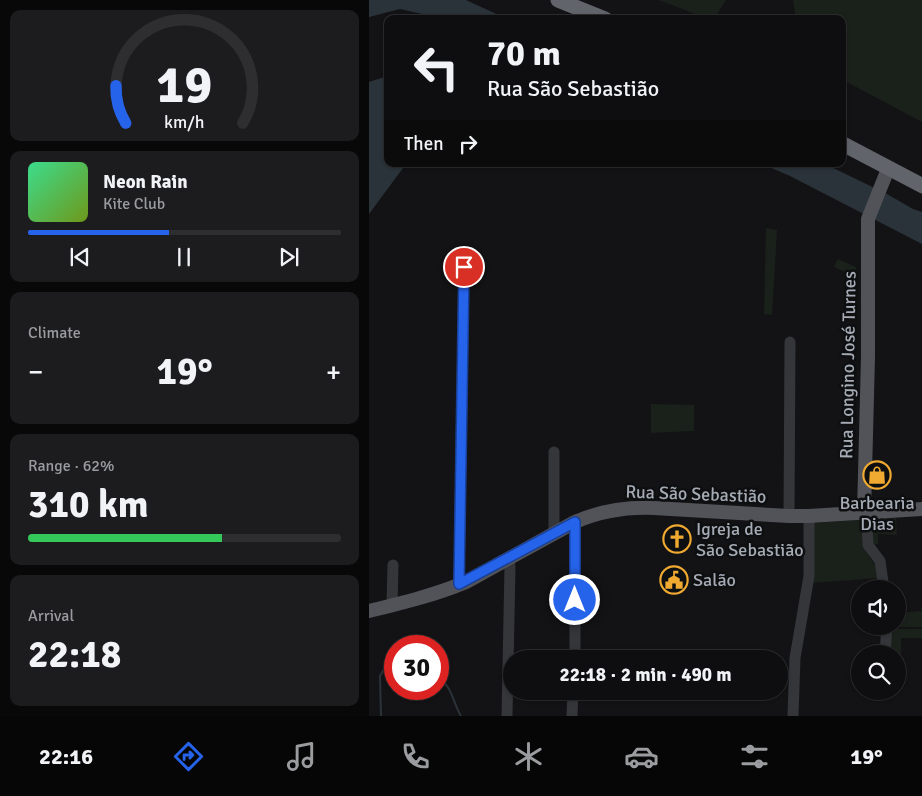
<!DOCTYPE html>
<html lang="en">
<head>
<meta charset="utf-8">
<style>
	body { margin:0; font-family:Signika,sans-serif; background:#1c1c1e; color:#f1f3f6; height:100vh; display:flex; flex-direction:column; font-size:19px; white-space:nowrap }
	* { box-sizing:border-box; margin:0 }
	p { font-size:16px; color:#9b9c9f }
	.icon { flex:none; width:28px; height:28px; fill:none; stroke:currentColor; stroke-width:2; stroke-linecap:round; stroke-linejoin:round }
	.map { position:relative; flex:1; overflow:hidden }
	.drawer { display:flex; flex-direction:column; gap:10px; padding:10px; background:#080809; width:369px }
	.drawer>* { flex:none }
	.hud { position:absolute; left:15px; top:15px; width:462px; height:152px; border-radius:10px; box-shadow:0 1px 4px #0004,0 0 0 1px #2e2e30; background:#0e0e10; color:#f1f3f6; overflow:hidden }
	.controls { position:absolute; left:482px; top:580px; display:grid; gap:10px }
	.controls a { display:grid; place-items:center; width:55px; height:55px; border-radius:50%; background:#0e0e10; box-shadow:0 1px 4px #0004,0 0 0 1px #2e2e30; font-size:25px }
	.speed { position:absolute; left:15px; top:635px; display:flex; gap:10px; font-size:25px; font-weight:700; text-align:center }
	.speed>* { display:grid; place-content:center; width:65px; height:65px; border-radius:50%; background:#0e0e10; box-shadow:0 1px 4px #0004,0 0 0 1px #2e2e30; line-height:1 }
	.speed .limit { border:8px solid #d22; background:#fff; color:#111 }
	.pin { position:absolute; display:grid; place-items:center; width:42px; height:42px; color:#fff; margin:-21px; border:2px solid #fff; border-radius:50%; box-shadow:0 1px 5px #0007 }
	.me { position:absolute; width:55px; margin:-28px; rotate:0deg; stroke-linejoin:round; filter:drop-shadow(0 0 4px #0008) }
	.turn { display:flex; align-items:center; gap:18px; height:105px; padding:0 20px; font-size:22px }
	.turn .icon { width:65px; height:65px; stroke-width:2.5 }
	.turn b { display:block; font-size:35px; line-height:42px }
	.then { display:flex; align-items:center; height:48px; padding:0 20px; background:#0003; gap:10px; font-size:19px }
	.big { font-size:38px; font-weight:700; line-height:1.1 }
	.drawer .widget { flex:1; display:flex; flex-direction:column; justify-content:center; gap:8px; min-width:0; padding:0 18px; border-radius:10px; background:#1c1c1e }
	.drawer .dial { align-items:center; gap:0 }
	.dial svg { height:130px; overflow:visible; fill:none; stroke:#2e2e30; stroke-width:7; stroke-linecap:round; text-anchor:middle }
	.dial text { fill:#f1f3f6; stroke:none }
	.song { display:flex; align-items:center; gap:15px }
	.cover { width:60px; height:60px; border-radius:8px; background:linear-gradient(135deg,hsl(150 70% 55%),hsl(80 70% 35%)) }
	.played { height:5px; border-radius:2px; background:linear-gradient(90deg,#2563eb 45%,#2e2e30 45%) }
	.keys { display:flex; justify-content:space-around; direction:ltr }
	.heat { display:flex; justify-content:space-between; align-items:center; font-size:28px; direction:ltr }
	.charge { height:8px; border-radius:4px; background:linear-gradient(90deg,#34c759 62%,#2e2e30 0) }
	.trip { position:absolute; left:134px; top:650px; width:285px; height:50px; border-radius:25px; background:#0e0e10; box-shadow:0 1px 4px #0004,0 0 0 1px #2e2e30; font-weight:700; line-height:50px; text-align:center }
	.menu { display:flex; height:80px; justify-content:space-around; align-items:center; background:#060606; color:#9b9c9f }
	.menu .icon { width:35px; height:35px }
	.menu .selected { color:#2563eb }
	.menu b { font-size:22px; color:#f1f3f6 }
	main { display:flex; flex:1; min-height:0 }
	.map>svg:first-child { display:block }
	.green { fill:#1a201a }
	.water { fill:#2a3339 }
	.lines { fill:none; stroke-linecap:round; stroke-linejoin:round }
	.stream { stroke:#2a3339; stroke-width:2 }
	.minor { stroke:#34363a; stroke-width:11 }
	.major { stroke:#515359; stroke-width:14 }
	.highway { stroke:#61646b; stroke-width:15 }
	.route-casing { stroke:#184099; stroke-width:12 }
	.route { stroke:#2563eb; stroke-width:9 }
	.labels { text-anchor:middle; stroke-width:5; stroke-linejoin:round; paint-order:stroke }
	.street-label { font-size:18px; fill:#a5abb5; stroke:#0e0f10 }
	.poi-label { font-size:18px; fill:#a5abb5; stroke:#0e0f10; text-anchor:start }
</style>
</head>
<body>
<main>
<section class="drawer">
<div class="widget dial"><svg viewBox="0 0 100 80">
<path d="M14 69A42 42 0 1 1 86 69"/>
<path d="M14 69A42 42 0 0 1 8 46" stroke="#2563eb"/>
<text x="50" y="56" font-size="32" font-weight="700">19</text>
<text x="50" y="72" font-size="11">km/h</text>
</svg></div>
<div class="widget">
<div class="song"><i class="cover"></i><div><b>Neon Rain</b><p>Kite Club</p></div></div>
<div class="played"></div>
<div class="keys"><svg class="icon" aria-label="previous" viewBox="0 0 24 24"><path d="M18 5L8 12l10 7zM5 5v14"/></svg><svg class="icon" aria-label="pause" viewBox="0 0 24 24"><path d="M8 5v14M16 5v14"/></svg><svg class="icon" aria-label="next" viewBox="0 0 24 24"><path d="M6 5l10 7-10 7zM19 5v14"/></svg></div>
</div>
<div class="widget"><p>Climate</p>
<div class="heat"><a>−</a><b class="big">19°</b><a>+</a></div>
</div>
<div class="widget"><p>Range · 62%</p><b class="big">310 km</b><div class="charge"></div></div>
<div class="widget"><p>Arrival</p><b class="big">22:18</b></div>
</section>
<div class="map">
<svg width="554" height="716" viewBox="0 0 554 716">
	<rect width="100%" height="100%" fill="#131315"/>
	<!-- green -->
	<path class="green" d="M290 0H357L345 19H339Z
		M424 0H553V122L474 80V19H427Z
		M397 228 408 230 403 315 395 314Z
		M469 259 487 267V277L465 267Z
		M282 404 325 405V431L282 433Z
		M503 518H527L528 535 509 534V544L502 545Z
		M491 520 495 521 496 550 507 567 509 578 442 583 443 523Z
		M552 608H553V627H521L529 626V613L553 611Z
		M521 629H553V638H532V651L530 666H529V654H521Z"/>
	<!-- water -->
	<path class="water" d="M0 0H97L138 19H75L31 9 0 17Z
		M19 76V164H37L0 214V82Z
		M393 164H456L518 194 544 209 553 212V244L421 176Z"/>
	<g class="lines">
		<!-- stream -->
		<path class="stream" d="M69 678C83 685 84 703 92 716
			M12 716 11 676 18 664 26 661"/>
		<!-- minor -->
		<path class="minor" d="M185 452V534
			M495 512 498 524 499 545 511 561 515 589
			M420 516 421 342
			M90 584 95 267
			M23 605 24 565
			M516 654 518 626
			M206 659V522
			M138 716 141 567 140 558
			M203 716 204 691
			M424 716 426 658 440 576V516"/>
		<!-- major -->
		<path class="major" d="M495 512 499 357V219L519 169
			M0 611C33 603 66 595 97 582L206 522C231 511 258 507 285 508L420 516H440L554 509"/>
		<!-- highway -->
		<path class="highway" d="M189 0 236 19
			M474 144 554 186"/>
	</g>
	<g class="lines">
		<!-- route casing -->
		<g class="route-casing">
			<path id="route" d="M95 267 90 584 206 522V600"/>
		</g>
		<!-- route -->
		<use href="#route" class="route"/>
	</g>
	<!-- icons -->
	<defs>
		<g id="shop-ring" transform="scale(1.4375)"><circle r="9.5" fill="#0e0f10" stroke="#f0a931" stroke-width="1.5"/><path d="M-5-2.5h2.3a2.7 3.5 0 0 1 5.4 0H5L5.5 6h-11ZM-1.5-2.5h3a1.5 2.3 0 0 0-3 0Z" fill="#f0a931"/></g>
		<g id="church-ring" transform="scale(1.4375)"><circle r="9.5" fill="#0e0f10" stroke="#f0a931" stroke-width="1.5"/><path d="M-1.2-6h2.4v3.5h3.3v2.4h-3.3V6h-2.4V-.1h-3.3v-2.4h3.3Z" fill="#f0a931"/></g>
		<g id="civic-ring" transform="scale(1.4375)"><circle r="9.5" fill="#0e0f10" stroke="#f0a931" stroke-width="1.5"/><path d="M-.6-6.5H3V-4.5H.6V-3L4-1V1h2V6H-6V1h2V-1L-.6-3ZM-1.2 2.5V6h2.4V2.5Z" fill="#f0a931"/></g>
	</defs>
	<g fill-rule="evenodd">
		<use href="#shop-ring" x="508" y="475"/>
		<use href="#church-ring" x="308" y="539"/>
		<use href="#civic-ring" x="305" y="580"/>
	</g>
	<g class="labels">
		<!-- street labels -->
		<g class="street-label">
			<text transform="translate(479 365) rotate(-89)" y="6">Rua Longino José Turnes</text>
			<text transform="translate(327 494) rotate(2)" y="6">Rua São Sebastião</text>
		</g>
		<!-- poi labels -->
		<g class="poi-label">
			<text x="508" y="509" text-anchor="middle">Barbearia<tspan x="508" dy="21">Dias</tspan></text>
			<text x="327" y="535">Igreja de<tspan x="327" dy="21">São Sebastião</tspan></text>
			<text x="324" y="586">Salão</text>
		</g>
	</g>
</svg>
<div class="controls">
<a><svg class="icon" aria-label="sound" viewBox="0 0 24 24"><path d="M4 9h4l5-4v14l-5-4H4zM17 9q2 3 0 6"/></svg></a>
<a><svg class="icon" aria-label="search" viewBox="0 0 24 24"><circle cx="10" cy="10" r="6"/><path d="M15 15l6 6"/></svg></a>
</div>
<div class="speed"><div class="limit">30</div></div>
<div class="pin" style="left:95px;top:267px;background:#d93025"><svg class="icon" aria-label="arrive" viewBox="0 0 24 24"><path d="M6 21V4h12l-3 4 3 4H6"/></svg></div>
<svg class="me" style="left:206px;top:600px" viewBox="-20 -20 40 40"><circle r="17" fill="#2563eb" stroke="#fff" stroke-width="3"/><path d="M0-11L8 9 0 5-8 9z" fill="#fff"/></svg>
<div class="trip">22:18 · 2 min · 490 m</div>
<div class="hud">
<div class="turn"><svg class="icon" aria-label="left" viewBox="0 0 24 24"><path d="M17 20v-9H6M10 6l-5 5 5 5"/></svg><div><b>70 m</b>Rua São Sebastião</div></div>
<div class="then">Then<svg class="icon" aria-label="right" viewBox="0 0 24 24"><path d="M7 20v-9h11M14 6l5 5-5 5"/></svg></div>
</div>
</div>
</main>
<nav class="menu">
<b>22:16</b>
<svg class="icon selected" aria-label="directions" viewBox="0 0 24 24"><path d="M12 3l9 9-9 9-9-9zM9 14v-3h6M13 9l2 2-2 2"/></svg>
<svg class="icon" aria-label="music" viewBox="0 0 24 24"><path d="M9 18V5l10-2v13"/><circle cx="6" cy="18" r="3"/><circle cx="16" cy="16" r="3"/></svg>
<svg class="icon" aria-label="phone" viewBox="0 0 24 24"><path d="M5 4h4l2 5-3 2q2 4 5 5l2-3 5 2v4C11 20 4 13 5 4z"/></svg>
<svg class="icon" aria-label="climate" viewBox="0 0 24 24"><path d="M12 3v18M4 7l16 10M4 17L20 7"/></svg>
<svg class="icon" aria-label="car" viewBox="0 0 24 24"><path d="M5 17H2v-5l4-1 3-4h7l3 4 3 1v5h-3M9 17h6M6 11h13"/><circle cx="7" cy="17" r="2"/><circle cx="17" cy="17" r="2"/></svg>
<svg class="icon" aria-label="filters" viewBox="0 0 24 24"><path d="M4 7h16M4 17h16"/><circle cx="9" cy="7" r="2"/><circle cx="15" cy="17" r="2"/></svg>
<b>19°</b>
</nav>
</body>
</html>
